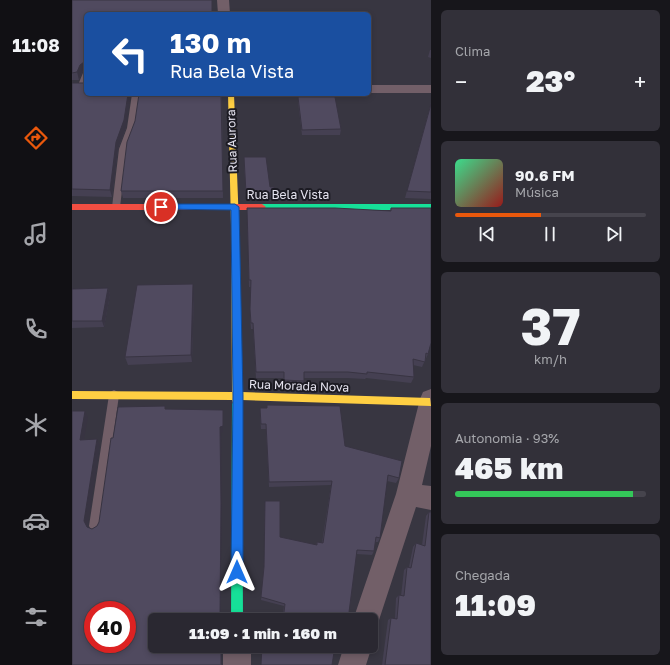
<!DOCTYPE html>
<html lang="pt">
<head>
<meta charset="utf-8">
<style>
	body { margin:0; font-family:"Golos Text",sans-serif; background:#323039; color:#f1f3f6; height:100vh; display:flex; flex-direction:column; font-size:15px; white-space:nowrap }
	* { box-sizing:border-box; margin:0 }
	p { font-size:13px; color:#a5a6ab }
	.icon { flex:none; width:22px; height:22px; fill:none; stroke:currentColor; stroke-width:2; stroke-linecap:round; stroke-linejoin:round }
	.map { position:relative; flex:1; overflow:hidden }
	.panel { display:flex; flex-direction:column; gap:10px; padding:10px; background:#17161b; width:239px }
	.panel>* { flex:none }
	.hud { position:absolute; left:12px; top:12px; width:287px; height:84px; border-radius:6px; box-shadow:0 2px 6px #0003,0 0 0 1px #46444d; background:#1a4fa0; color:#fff; overflow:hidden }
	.speed { position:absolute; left:12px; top:601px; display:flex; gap:8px; font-size:20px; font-weight:700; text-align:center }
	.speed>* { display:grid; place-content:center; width:52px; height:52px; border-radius:50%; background:#2a2831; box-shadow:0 2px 6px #0003,0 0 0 1px #46444d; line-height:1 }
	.speed .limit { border:6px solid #d22; background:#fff; color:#111 }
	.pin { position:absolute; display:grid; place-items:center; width:34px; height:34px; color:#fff; margin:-17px; border:2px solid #fff; border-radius:50%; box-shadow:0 1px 4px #0007 }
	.me { position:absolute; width:44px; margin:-22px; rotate:0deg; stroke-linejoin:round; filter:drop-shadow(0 0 3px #0008) }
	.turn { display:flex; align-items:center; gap:14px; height:84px; padding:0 20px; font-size:18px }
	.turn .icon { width:52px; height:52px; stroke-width:2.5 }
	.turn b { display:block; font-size:28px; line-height:34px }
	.big { font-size:30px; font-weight:800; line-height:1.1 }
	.panel .tile { flex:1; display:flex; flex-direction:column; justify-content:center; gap:6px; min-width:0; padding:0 14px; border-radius:6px; background:#323039 }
	.panel .dial { align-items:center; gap:0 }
	.dial b { font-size:52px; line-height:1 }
	.song { display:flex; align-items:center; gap:12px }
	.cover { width:48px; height:48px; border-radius:6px; background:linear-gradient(135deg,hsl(150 70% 55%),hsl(0 70% 35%)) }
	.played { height:4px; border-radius:2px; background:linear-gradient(90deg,#ea580c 45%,#46444d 45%) }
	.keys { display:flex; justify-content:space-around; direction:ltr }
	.heat { display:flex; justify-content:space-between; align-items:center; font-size:22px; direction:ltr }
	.charge { height:6px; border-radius:3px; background:linear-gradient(90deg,#34c759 93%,#46444d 0) }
	.trip { position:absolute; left:76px; top:613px; width:230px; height:40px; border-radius:6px; background:#2a2831; box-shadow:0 2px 6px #0003,0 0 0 1px #46444d; font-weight:800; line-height:40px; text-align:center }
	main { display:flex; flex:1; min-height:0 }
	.tab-bar { display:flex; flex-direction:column; width:72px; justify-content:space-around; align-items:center; background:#111014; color:#a5a6ab }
	.tab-bar .icon { width:28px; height:28px }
	.tab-bar .on { color:#ea580c }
	.tab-bar b { font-size:18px; color:#f1f3f6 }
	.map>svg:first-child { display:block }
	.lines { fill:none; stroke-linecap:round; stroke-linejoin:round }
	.lane { fill:#725f68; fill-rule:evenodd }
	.street { fill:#725f68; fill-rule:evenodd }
	.fast { fill:#16e098; fill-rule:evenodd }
	.slow { fill:#ffcf43; fill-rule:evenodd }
	.jam { fill:#f24e42; fill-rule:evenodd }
	.wall { fill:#454052 }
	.shaded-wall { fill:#383442 }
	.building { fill:#504a5f; stroke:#383442; fill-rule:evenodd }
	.route { fill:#1a73e8; stroke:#114b97 }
	.labels { text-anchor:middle; stroke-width:4; stroke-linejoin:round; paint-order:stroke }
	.street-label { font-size:12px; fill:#e5e3ef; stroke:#1c1b23 }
</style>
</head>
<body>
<main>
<nav class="tab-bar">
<b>11:08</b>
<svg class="icon on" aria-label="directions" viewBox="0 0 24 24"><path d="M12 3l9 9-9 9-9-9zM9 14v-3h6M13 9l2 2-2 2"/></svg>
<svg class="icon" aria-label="music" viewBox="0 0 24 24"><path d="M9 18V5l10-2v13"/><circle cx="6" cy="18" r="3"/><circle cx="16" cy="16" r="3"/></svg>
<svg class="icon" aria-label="phone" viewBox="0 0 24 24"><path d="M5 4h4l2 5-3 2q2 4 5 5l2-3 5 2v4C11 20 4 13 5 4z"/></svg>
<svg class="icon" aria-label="climate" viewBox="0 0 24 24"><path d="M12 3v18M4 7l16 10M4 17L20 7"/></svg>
<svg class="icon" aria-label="car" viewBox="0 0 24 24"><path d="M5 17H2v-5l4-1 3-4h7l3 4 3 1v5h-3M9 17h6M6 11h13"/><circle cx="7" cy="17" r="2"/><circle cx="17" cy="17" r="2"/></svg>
<svg class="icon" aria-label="filters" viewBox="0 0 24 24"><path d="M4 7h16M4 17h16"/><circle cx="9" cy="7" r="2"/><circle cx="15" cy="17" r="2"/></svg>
</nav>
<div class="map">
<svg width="359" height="665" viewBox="0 0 359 665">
	<rect width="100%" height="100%" fill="#383641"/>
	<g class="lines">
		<!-- lane -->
		<path class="lane" d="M14 71V85L13 87H7L6 85 11 73Z
			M60 94H68L63 128 55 149 48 207 44 210 40 207 47 149 55 128Z
			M42 390 46 392 47 395 29 526 27 530 23 532 19 530 17 526 37 395 38 392Z"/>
		<!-- street -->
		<path class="street" d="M145 0H157L158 14H146Z
			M297 85H359V93H297Z
			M359 389V446L350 485 359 486V510L344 507 307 620 303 629 299 631V620H281L324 494 348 399 351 392Z
			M299 644 300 646 294 665H266L272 646H299Z
			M151 646H179V665H151Z"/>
		<!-- fast -->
		<path class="fast" d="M190 204H359V210H190L186 207Z
			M165 400 168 401 170 404 171 620H159L160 404 162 401Z"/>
		<!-- slow -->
		<path class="slow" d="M156 94H162L167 225 170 392 358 398 359 406 170 400 168 407 165 408 162 407 160 400 0 399V391L160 392 159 225Z"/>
		<!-- jam -->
		<path class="jam" d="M0 204H190L194 207 190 210H0Z"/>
	</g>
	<!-- wall -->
	<path class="wall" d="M0 0 14 14 54 128 46 149 40 197 0 196V83H13L14 70 10 72 7 80H0Z
		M358 50H359V58L356 57Z
		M150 94 151 198H51L49 191 63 121Z
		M226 97 269 129 268 135H230L226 102Z
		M359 103V199L333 198Z
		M172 162 198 187 202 193V198H174Z
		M175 208 318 211 319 208 356 354 350 367 341 365 342 377 339 383 294 378 293 379 275 378H232L231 386H212L211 378H184L181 329H179L178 315 179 287H177Z
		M36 288 38 295 32 327 0 328V289Z
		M122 293 120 362 56 365 53 357Z
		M195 405 273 446 327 478 324 483 315 481 308 538 306 542H303L302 551 300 555 284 554 276 620H210L212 606 189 600 192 570 208 537 244 545 245 542 250 543 259 485 197 487 194 429H189L188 414V408H195Z
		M357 512 359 665H310L316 620 319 618 323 619 324 598 327 595 329 596 332 570 335 567H337L341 547 344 543 350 545 354 516Z"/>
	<!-- shaded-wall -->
	<path class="shaded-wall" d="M12 62 14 70 10 72 7 80 5 72 8 65Z
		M56 94H59L54 128 46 149 40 197 38 190 44 142Z
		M121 284 122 293 120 362 119 355Z
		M36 288 38 295 32 327 30 321Z
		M151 410V432L149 433 150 509 148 620V427Z
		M13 411 16 417 11 445 8 440Z
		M25 439 28 445 16 526 18 531 15 527 12 521Z
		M149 646H150V665L149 664Z"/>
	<!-- building -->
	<path class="building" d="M0 0H140V14H14V94H56L52 120 44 142 38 190 0 189V83H13L14 64 12 62 8 65 5 72 0 73Z
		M67 94H149L151 191H49L55 142 63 121Z
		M226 97H263L269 129 230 130Z
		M359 104V192L335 191Z
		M172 157H194L198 187H202V193H174Z
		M175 208H263L319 211V208H359V343L356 354 354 353 353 362 341 359 342 377 295 372V374L276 372H232V381L212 380V372H184L181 323H179L178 309 179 280H177Z
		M121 284 119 355 53 357 65 285Z
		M36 288 30 321H0V289Z
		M195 405 268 406 273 446 330 461 327 478 316 475 308 538 304 537 302 551 285 550 276 620H211L213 604 189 597 192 567 193 501H208V537L245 545V542L251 543 260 481 197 482 194 424H189L188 408H195Z
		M93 406V409L151 410V426L148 427 149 504 148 618 151 619V620H83V646H149V664L151 665H0V411H13L8 440 25 439 12 521 15 527 20 529 25 526 27 522 39 438H41L46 407ZM21 610H55V644H21Z
		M357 512H359V665H313L319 618 325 619 327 595 332 596 335 567 339 568 344 543 353 546Z
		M190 646H263L260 665H189Z"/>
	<!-- route -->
	<path class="route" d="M89 204H163L167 207 171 396V572L169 576 165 578 161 576 159 572 161 396 159 210 89 209 85 207Z"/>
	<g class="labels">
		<!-- street labels -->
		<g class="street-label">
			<text transform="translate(160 141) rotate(-92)" y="4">Rua Aurora</text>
			<text x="216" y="199">Rua Bela Vista</text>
			<text transform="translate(227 386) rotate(2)" y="4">Rua Morada Nova</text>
		</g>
	</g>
</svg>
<div class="speed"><div class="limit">40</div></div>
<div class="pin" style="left:89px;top:207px;background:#d93025"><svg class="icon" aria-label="arrive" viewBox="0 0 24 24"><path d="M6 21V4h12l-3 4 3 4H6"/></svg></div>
<svg class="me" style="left:165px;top:572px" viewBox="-20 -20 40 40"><path d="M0-17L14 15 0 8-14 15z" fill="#1a73e8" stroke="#fff" stroke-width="4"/></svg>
<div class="trip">11:09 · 1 min · 160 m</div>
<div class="hud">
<div class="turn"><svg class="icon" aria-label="left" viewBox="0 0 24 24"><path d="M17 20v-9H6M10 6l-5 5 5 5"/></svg><div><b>130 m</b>Rua Bela Vista</div></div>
</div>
</div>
<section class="panel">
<div class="tile"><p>Clima</p>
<div class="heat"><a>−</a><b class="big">23°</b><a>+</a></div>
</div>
<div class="tile">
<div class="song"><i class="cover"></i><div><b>90.6 FM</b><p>Música</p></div></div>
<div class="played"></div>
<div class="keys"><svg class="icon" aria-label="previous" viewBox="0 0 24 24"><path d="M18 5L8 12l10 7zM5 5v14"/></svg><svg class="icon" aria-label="pause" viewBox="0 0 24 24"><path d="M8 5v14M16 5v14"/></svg><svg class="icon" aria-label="next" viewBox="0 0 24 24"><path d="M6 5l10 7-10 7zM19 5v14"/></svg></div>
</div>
<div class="tile dial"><b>37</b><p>km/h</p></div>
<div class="tile"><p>Autonomia · 93%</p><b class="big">465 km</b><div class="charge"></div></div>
<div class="tile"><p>Chegada</p><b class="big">11:09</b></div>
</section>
</main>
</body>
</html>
